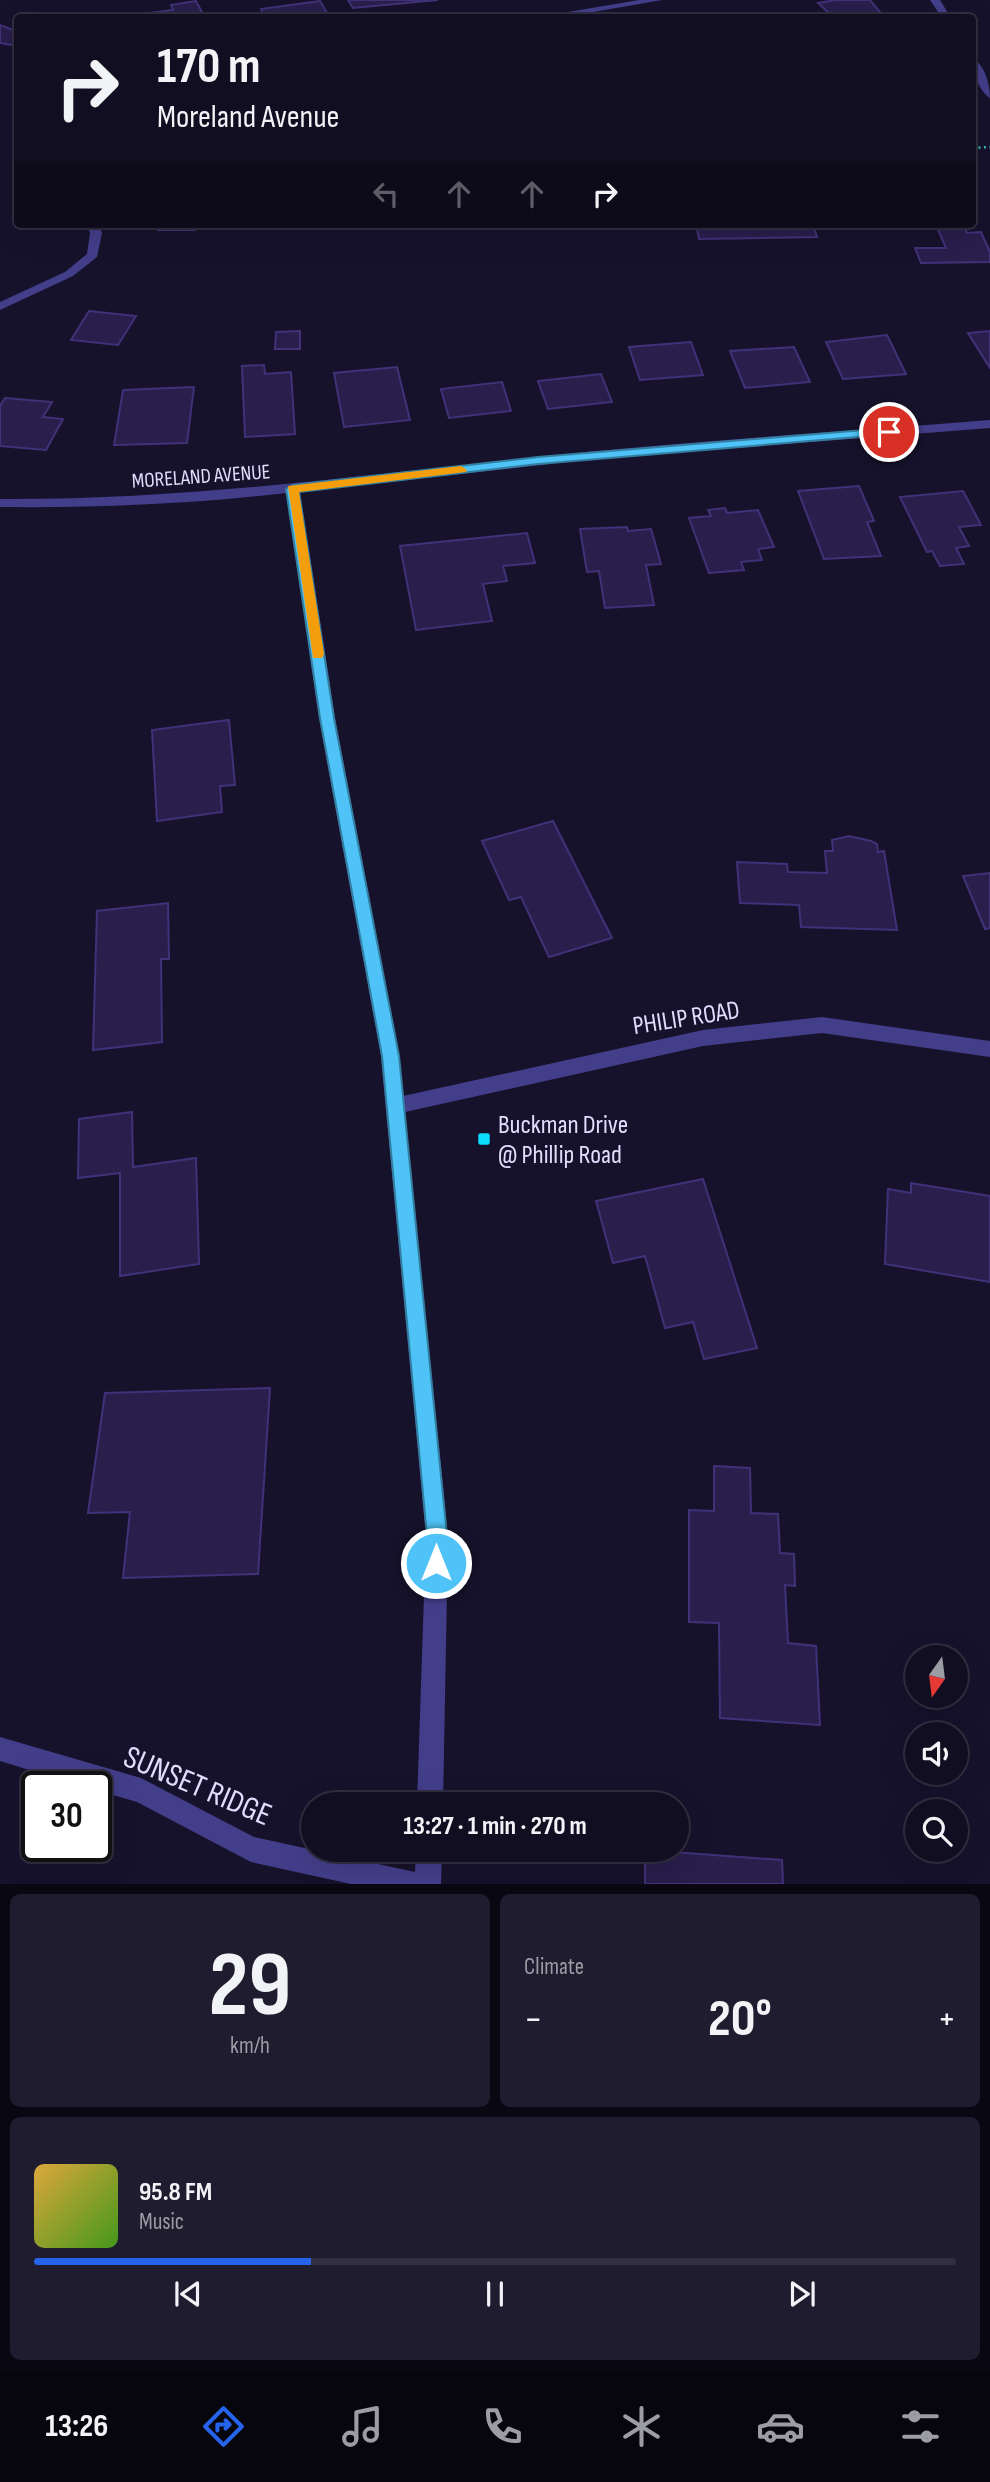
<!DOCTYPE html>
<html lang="en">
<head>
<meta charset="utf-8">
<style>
	body { margin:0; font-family:"Sofia Sans Condensed",sans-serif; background:#1e1c2e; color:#f1f3f6; height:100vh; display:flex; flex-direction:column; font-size:26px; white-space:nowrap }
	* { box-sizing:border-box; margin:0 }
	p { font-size:23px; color:#9c9ca5 }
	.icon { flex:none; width:38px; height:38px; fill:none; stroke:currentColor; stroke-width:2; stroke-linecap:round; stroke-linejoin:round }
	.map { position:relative; height:1884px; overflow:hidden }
	.details { display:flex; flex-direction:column; gap:10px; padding:10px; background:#090812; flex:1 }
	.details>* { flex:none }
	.hud { position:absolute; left:14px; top:14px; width:962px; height:214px; border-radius:7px; box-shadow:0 7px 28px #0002,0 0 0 2px #302e3f; background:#110e21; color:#f1f3f6; overflow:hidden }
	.needle { width:46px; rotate:194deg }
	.buttons { position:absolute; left:905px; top:1645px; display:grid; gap:14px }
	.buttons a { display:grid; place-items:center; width:63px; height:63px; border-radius:50%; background:#110e21; box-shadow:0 7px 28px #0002,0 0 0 2px #302e3f; font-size:35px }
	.speed { position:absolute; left:21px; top:1771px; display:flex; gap:14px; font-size:35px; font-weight:700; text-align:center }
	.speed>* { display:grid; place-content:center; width:91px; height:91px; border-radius:50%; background:#110e21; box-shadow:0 7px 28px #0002,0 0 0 2px #302e3f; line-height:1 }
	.speed .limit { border:4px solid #111; border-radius:10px; background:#fff; color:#111 }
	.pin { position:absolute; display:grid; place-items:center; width:60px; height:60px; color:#fff; margin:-30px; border:4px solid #fff; border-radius:50%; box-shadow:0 2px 7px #0007 }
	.me { position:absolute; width:77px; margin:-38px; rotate:0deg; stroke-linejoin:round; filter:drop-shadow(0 0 5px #0008) }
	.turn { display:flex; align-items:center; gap:24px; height:147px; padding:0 28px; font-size:32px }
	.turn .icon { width:91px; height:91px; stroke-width:2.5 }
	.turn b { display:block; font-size:49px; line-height:60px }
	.lanes { display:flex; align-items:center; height:66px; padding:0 28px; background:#0003; justify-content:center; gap:35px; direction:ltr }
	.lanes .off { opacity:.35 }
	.big { font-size:52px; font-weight:700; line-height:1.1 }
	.details .card { flex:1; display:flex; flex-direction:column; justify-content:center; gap:10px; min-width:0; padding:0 24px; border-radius:10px; background:#1e1c2e }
	.details .dial { align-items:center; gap:0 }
	.dial b { font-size:91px; line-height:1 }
	.song { display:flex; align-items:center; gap:21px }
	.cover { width:84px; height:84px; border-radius:10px; background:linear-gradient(135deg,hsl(40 70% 55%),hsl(100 70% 35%)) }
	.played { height:7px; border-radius:4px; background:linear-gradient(90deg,#2563eb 30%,#302e3f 30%) }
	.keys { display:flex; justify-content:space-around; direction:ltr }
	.heat { display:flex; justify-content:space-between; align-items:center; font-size:38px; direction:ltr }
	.details .tiles { flex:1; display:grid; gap:10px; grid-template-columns:1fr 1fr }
	.card:last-child { grid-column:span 2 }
	.trip { position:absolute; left:301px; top:1792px; width:388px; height:70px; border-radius:35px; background:#110e21; box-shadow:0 7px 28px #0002,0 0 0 2px #302e3f; font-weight:700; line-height:70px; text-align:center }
	.tab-bar { display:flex; height:112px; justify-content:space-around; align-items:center; background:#07060d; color:#9c9ca5 }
	.tab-bar .icon { width:49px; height:49px }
	.tab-bar .active { color:#2563eb }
	.tab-bar b { font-size:32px; color:#f1f3f6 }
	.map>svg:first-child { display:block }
	.building { fill:#291e4c; stroke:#413178; stroke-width:2 }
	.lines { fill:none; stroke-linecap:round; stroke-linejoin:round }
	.path { stroke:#33bcb7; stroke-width:2.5; stroke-dasharray:2 3.5; stroke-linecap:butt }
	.minor { fill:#433e8a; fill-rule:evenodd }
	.route { fill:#4fc3f7; stroke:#337fa1; stroke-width:2 }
	.slow { fill:#f59e0b }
	.poi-dot { fill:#0dddfb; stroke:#17122c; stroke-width:2.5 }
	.labels { text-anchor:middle; stroke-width:7; stroke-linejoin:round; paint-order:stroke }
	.far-street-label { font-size:21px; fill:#e2ddfe; stroke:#17122c }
	.street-label { font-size:26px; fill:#e2ddfe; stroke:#17122c }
	.poi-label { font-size:26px; fill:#e2ddfe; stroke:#17122c; text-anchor:start }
	.near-street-label { font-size:32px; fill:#e2ddfe; stroke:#17122c }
</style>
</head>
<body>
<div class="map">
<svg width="990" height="1884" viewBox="0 0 990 1884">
	<rect width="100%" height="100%" fill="#17122c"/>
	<!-- building -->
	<path class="building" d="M348 0H438L353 8Z
		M836 0H870L885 18 832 16 818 3Z
		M196 1 204 16H126L173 10 171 5Z
		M320 1 330 18H265L261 9Z
		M0 25 18 32V46L0 43Z
		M159 224H196L195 230H158Z
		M336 224H371L370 229H335Z
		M600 224H658L627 229V226L601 227Z
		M696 224H813L817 237 699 239Z
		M963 224 967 233 981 232 990 252V262L921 263 915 248H946L936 225Z
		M89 311 136 316 118 345 71 340Z
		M300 331V349H275L276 332Z
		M990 331V368L968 333Z
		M887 335 906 374 843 379 826 342Z
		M691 342 703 375 640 380 629 347Z
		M794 347 810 382 745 388 730 351Z
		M264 365 265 374 291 372 295 434 245 437 242 366Z
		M397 367 410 420 344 427 334 373Z
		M601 374 612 402 548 409 538 381Z
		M502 382 511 411 449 418 441 389Z
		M194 387 187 443 114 445 123 390Z
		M5 398 52 402 43 417 63 419 46 450 0 446V406Z
		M859 486 874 521 867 522 881 556 824 559 798 491Z
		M963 491 981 525 959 527 969 546 956 548 964 564 940 566 932 551 927 552 900 497Z
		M725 508 727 513 758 510 774 547 758 549 762 560 741 562 744 570 709 573 689 518 711 516 708 510Z
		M627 527 628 531 651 529 661 564 646 565 654 605 605 608 599 571 587 572 580 529Z
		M527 533 535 563 503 566 507 581 483 584 492 621 416 630 400 546Z
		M229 720 235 785 220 786 222 812 157 821 152 730Z
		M553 821 612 938 549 957 521 897 509 900 482 841Z
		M849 836 871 841 877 844 878 852 884 851 897 930 801 927 799 905 740 903 737 862 787 864 788 872 827 873 825 851H833L832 840Z
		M990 873V928L985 929 963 876Z
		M168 903 169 959H161L162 1042 93 1050 97 911Z
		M132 1112 133 1167 196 1158 199 1264 120 1276V1173L78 1178 79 1119Z
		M703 1179 757 1348 704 1359 693 1322 665 1328 645 1256 613 1263 596 1201Z
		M911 1183 990 1196V1282L885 1264 888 1189 911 1193Z
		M270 1388 258 1574 123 1578 130 1512 88 1513 105 1393Z
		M714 1466 750 1468 751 1513 778 1514 780 1553 794 1554 795 1586 785 1585 788 1643 816 1646 820 1725 720 1718 719 1623 689 1622V1510L714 1511Z
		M645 1850 782 1860 783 1884H645Z"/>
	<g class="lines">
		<!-- path -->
		<path class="path" d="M973 148 990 147"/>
		<!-- minor -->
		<path class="minor" d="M639 0H662L559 18H533Z
			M930 0H940L951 18H942Z
			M973 58C985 66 990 84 990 98 978 90 973 72 973 58Z
			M86 224H98L102 233 97 257 73 276 0 310V302L65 272 87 254 90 233Z
			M990 420V428L594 459 300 492 335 718 399 1056 403 1096 703 1030 822 1017 990 1041V1057L822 1033 703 1046 405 1112 448 1536 443 1804H417L426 1536 381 1056 319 718 287 493C191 504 96 508 0 507V499C181 500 358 476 537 457 688 441 839 432 990 420Z
			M0 1737 141 1778 254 1837 415 1872 416 1850H442L441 1884H351L251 1862 137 1802 96 1790V1787H85L0 1761Z"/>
	</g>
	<!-- route -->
	<path class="route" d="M889 428 893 429V434L538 464 299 492 334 718 399 1056 447 1536 444 1570 436 1573 429 1570 426 1563 427 1536 382 1056 320 718 286 489 293 485 538 457Z"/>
	<!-- slow -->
	<path class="slow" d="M461 466 467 470 466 472 299 492 324 654 322 658H313L288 486Z"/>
	<!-- markers -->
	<rect class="poi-dot" x="477" y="1132" width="14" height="14" rx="3.5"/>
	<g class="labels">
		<!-- far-street labels -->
		<g class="far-street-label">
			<text transform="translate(201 476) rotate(-4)" y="7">MORELAND AVENUE</text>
		</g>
		<!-- street labels -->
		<g class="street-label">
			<text transform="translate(686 1017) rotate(-9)" y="9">PHILIP ROAD</text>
		</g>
		<!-- poi labels -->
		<g class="poi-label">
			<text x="498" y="1133">Buckman Drive<tspan x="498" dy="30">@ Phillip Road</tspan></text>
		</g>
		<!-- near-street labels -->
		<g class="near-street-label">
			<text transform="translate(198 1785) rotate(23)" y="11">SUNSET RIDGE</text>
		</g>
	</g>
</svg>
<div class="buttons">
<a><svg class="needle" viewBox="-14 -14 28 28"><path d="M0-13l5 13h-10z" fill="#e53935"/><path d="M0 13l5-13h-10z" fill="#9c9ca5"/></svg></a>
<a><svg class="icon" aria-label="sound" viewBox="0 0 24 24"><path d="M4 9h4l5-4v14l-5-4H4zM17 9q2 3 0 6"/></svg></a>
<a><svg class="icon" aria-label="search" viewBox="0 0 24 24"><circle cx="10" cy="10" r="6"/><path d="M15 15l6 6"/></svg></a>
</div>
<div class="speed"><div class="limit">30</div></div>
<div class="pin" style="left:889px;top:432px;background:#d93025"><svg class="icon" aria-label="arrive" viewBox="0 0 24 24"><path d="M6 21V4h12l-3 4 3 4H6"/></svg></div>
<svg class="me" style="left:436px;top:1563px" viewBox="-20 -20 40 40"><circle r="17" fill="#4fc3f7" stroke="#fff" stroke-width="3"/><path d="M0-11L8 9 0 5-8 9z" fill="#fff"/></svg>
<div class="trip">13:27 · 1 min · 270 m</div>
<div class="hud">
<div class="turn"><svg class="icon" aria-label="right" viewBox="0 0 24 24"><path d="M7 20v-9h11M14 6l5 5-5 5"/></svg><div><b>170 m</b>Moreland Avenue</div></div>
<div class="lanes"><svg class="icon off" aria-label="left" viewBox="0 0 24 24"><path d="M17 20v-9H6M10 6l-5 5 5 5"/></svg><svg class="icon off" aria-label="ahead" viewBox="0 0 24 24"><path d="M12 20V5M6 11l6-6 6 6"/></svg><svg class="icon off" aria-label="ahead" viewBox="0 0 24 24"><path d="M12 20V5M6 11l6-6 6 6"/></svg><svg class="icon" aria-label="right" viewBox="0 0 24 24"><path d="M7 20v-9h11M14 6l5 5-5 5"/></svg></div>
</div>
</div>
<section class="details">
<div class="tiles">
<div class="card dial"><b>29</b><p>km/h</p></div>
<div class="card"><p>Climate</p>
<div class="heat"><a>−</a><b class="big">20°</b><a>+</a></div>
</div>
<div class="card">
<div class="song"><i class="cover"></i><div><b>95.8 FM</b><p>Music</p></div></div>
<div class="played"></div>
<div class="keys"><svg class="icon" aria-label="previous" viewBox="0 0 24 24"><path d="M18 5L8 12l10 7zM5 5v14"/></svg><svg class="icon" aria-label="pause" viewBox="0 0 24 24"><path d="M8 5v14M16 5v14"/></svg><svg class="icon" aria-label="next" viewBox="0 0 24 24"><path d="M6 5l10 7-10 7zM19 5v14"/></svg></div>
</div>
</div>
</section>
<nav class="tab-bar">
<b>13:26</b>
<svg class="icon active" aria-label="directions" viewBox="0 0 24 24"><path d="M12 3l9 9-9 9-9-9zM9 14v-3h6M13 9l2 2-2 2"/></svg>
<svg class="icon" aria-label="music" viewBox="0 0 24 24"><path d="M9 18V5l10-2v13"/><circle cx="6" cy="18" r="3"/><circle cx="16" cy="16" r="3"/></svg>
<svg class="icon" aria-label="phone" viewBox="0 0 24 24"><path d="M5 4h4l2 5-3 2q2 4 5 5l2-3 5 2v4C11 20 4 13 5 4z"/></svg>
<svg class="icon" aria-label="climate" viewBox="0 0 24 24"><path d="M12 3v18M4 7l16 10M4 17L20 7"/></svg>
<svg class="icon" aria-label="car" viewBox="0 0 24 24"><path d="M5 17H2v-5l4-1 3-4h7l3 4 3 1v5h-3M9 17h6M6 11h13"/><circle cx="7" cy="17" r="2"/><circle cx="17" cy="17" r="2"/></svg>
<svg class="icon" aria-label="filters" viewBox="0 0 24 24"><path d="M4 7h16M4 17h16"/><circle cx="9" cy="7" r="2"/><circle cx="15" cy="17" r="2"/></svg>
</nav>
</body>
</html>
